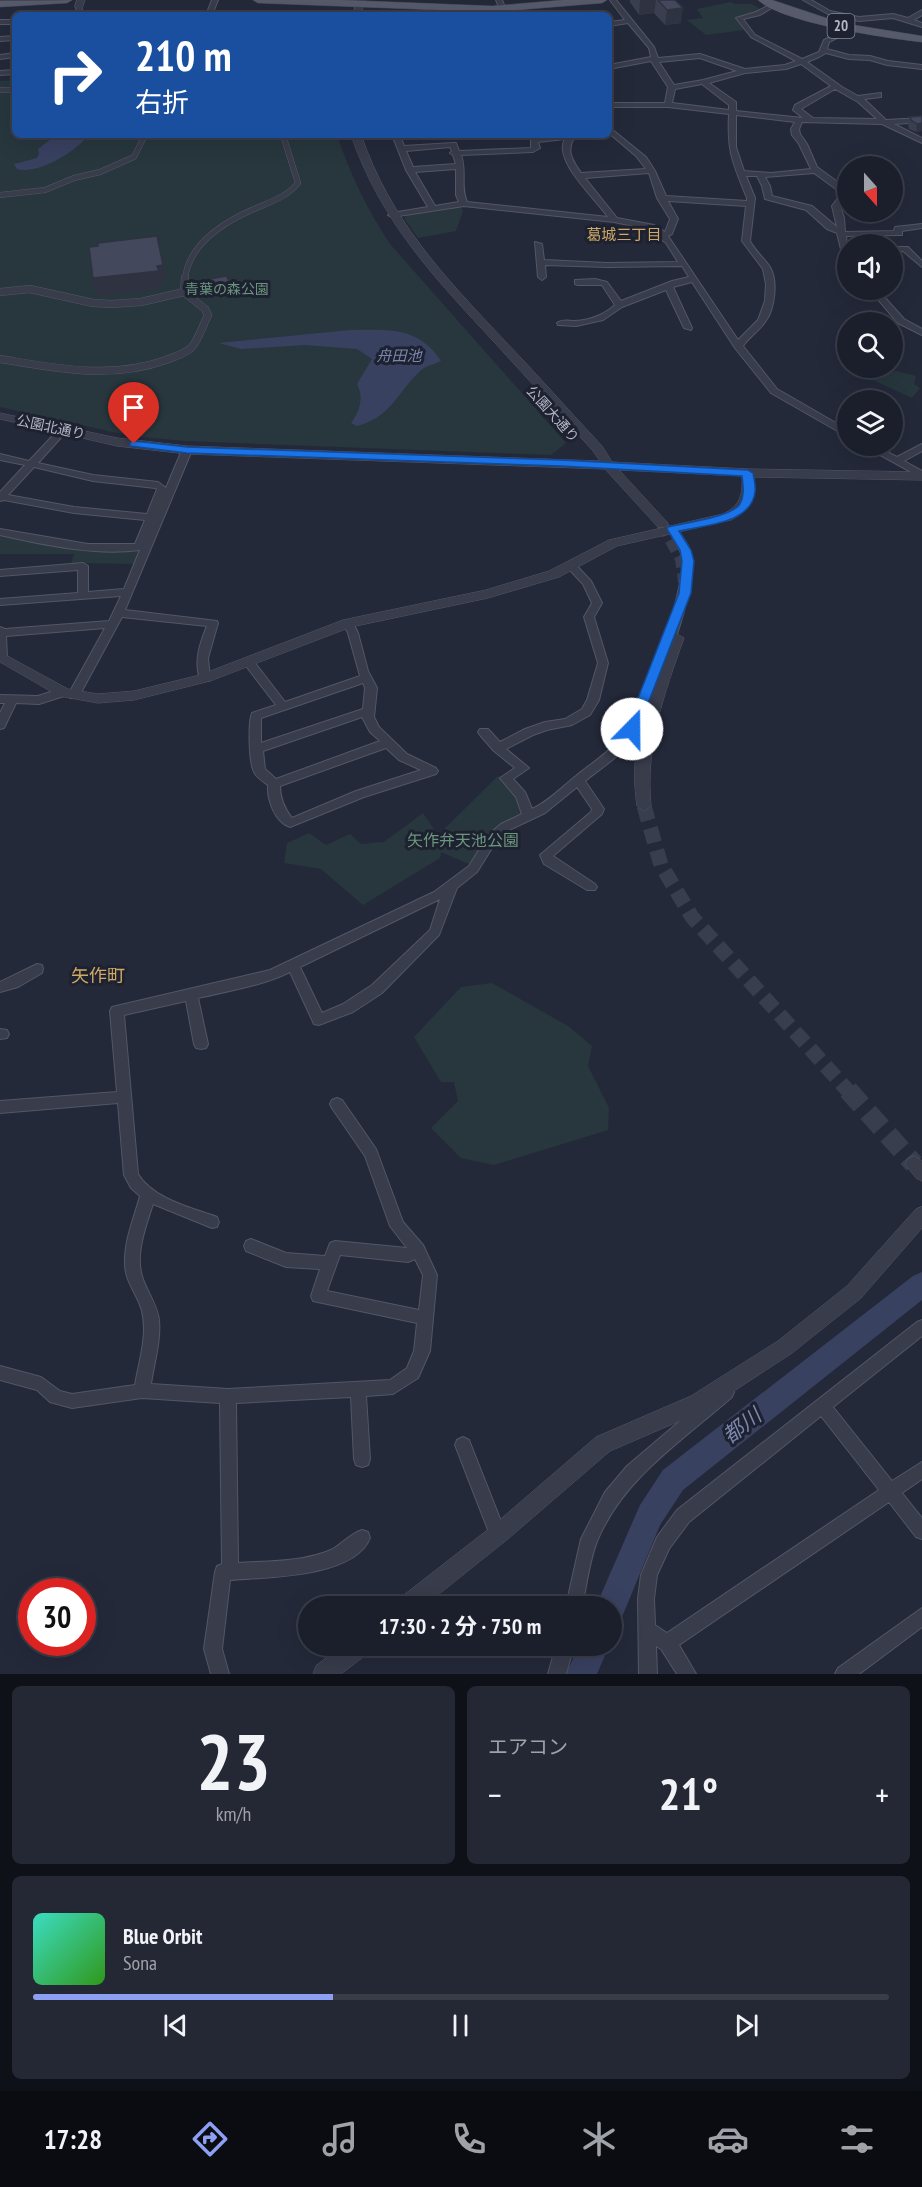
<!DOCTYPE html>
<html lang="ja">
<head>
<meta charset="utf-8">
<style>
	body { margin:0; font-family:"PT Sans Narrow","Noto Sans JP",sans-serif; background:#242734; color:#f1f3f6; height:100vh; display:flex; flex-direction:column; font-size:22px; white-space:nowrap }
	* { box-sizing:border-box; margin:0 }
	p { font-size:20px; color:#a0a2a9 }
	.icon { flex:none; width:33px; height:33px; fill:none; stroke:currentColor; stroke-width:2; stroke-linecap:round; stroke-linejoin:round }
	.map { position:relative; height:1674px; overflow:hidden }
	.side { display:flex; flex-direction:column; gap:12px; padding:12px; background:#0f1118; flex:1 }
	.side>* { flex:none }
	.guide { position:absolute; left:12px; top:12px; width:600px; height:126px; border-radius:9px; box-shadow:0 6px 24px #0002,0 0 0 2px #393d48; background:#1a4fa0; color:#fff; overflow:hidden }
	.needle { width:39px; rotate:159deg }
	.fabs { position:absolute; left:837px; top:156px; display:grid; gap:12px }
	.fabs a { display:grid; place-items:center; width:66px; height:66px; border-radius:50%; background:#1b1f2c; box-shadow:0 6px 24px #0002,0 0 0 2px #393d48; font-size:30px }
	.speed { position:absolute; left:18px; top:1578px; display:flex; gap:12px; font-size:30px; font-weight:700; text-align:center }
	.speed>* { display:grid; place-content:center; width:78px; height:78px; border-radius:50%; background:#1b1f2c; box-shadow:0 6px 24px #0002,0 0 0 2px #393d48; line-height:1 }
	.speed .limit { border:9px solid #d22; background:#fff; color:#111 }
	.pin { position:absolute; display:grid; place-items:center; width:51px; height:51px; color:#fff; margin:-62px -26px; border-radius:50% 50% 50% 0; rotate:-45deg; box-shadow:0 0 6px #0007 }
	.pin .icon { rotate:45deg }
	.me { position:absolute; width:66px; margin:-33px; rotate:22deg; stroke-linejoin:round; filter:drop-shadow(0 0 4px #0008) }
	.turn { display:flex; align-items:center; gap:21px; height:126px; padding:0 24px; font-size:27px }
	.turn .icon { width:78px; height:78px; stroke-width:2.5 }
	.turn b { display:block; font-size:42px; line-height:51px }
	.big { font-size:45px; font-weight:700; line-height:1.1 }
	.side .widget { flex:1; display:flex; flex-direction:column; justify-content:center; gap:9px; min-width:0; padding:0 21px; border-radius:9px; background:#242734 }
	.side .dial { align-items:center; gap:0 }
	.dial b { font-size:78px; line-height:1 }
	.song { display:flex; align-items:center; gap:18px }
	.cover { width:72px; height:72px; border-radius:9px; background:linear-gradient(135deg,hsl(170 70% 55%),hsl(110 70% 35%)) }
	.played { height:6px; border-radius:3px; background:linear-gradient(90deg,#8c9ff2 35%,#393d48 35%) }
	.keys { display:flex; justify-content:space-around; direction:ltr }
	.heat { display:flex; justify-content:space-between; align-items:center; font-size:33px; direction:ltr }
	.side .tiles { flex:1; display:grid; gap:12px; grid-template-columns:1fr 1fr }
	.widget:last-child { grid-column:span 2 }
	.trip { position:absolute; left:298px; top:1596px; width:324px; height:60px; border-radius:30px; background:#1b1f2c; box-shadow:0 6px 24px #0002,0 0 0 2px #393d48; font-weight:700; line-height:60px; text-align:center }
	.tabs { display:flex; height:96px; justify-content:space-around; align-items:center; background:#0b0c12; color:#a0a2a9 }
	.tabs .icon { width:42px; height:42px }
	.tabs .active { color:#8c9ff2 }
	.tabs b { font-size:27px; color:#f1f3f6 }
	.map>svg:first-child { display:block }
	.green { fill:#27373d }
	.water { fill:#394161 }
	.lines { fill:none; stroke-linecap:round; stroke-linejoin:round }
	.river { fill:#394161; fill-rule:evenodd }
	.tertiary-tunnel-far2 { stroke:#393e4f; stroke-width:12; stroke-dasharray:12 6; stroke-linecap:butt }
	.tertiary-tunnel-far1 { stroke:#393e4f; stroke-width:15; stroke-dasharray:15 8; stroke-linecap:butt }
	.tertiary-tunnel { stroke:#393e4f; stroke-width:20; stroke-dasharray:20 10; stroke-linecap:butt }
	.pedestrian-far1-casing { stroke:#535666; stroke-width:6 }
	.pedestrian-casing { stroke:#535666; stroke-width:8 }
	.minor-casing { stroke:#535666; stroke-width:2 }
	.tertiary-casing { stroke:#535666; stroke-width:1 }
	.primary-casing { stroke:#414554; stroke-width:1 }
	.pedestrian-far1 { stroke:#383c4b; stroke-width:5 }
	.pedestrian { stroke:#383c4b; stroke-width:7 }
	.minor { fill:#383c4b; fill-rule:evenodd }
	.tertiary { fill:#383c4b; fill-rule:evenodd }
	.primary { fill:#565a6b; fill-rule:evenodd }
	.wall { fill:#3a3e4f }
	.shaded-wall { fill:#2f3240 }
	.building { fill:#43485c; stroke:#2f3240; stroke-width:1.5 }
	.route { fill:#1a73e8; stroke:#114b97; stroke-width:1.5 }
	.labels { text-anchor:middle; stroke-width:6; stroke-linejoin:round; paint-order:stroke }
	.far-park-label { font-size:14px; fill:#6b967e; stroke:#1d2130 }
	.far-street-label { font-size:14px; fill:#b3b6c6; stroke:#1d2130 }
	.shield { fill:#1d2130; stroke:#868999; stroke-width:1.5 }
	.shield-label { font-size:15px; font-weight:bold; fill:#b3b6c6 }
	.far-neighbourhood-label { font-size:15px; fill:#cfa966; stroke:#1d2130 }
	.far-water-label { font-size:15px; font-style:italic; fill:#7c87ad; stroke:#1d2130 }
	.park-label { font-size:16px; fill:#6b967e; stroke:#1d2130 }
	.neighbourhood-label { font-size:18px; fill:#cfa966; stroke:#1d2130 }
	.near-water-label { font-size:21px; font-style:italic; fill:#7c87ad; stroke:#1d2130 }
</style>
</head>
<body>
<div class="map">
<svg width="922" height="1674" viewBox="0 0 922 1674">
	<rect width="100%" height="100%" fill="#24293a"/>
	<!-- green -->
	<path class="green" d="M731 2 734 4H752L763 11 738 17 744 30 706 35 687 20 703 18 697 9Z
		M15 80V135H337C350 174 367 209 390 244L566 443 551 455 185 441 131 436 0 407V81Z
		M460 206 463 211 456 231 418 238 404 218 409 214Z
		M897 371 916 376 914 384 920 388 912 398 862 375Z
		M0 534 83 547 143 550 138 564 71 563 74 554H0Z
		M498 776 519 801 523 817 502 828 471 865 441 852 440 858 363 905 321 869 284 863 287 843 309 833 326 845 350 834 361 844 384 842 423 813 438 835Z
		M492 983 568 1026 592 1046 588 1066 609 1108 608 1130 494 1165 461 1158 431 1128 458 1101 454 1082H441L414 1037 461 987Z"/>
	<!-- water -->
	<path class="water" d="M56 135H89C76 151 39 175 17 169L14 164 37 158 39 154 38 149Z
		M350 330C389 330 418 326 441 361 435 364 425 366 420 371 397 393 391 417 357 426L351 423C360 412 364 396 357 384L372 359 357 349 305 345 241 349 219 343Z"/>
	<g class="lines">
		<!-- river -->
		<path class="river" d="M922 1272V1300L683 1490 660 1525 622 1617 612 1620V1606H596L640 1505 663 1470 913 1276Z
			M579 1646H609L597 1674H566Z"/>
		<!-- tertiary-tunnel-far2 -->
		<path class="tertiary-tunnel-far2" d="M662 524 681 559 684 582"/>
		<!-- tertiary-tunnel-far1 -->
		<path class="tertiary-tunnel-far1" d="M644 806 661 865 692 917 849 1092"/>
		<!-- tertiary-tunnel -->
		<path class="tertiary-tunnel" d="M848 1090 914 1164"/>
		<!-- pedestrian-far1 casing -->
		<g class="pedestrian-far1-casing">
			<path id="pedestrian-far1" d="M0 90H15
				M0 195 45 190 74 178 100 172 134 157 145 135
				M185 280C188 244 224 222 254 209 270 202 287 197 298 183L283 135"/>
		</g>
		<!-- pedestrian casing -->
		<g class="pedestrian-casing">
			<path id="pedestrian" d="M0 292 30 289 93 303 111 304 141 302 184 292
				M0 359C56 368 110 380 166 360 174 357 184 354 191 348 198 341 203 325 208 315L205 309 184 292 185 278"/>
		</g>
		<!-- minor casing -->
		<g class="minor-casing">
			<path id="minor" d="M212 0H218L212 15H206Z
				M496 0H502L508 15H502Z
				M610 0H616L654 47 658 58 700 54 745 69 785 65 796 61 751 37 736 18 756 12 773 3 776 5 775 6 760 15 743 19 755 35 802 59 819 52 824 40 850 27 852 28V30L829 42 827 49 849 55 870 56 888 61 922 65V69L887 65 870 60 849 59 826 53 819 57 807 62 842 87 858 96 881 93V97L864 99 886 120 922 118V122L894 124 922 138V143L882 124 802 122 799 129 800 134 807 144 817 167 839 183 843 188 846 198 840 206 844 218 845 232 894 231 895 227 922 224V228L902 231V235H899L846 236 848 257H845L841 249 837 233 827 229 806 210 765 199 762 186 757 176H746L755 198 750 241C755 251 764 258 770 267 778 281 775 309 765 322 759 331 749 337 743 346L777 389 848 430V437L771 393 735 348 692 282 673 287 692 328 691 330 684 328 666 290 622 307 603 320 576 326 558 325 557 323C562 319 568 321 575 321 590 320 604 315 615 305L602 285H578L575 284V280L595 279 607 282 621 301 672 281 689 277 682 266 607 267 545 265 546 277 542 280 538 277 535 242 542 244 544 260 607 263 678 262 666 243 648 229 614 222 464 206 392 217 388 215 392 213 428 207 406 170 392 135H400L404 146 453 143H456L459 151 531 148V138L576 135C565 150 572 160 581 173L646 169 636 156 609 133V127L646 157 655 171 666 196 747 201V198C733 163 727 153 729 114L668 107H609V103H665L668 87 651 61 609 69V65L651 57 649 48 628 23 609 26V22L625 20ZM700 58 737 71 703 80 674 85 659 62ZM801 64 831 86 795 105 793 110 803 118 736 111V102L709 83 745 73 786 69ZM702 84 729 105V110L672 103 675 89ZM835 89 858 102 877 119 813 118 801 109ZM736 115 795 122 791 129 792 135 799 144 811 169 771 173 744 171 736 147ZM565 139C552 160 597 200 608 217L467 202C460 187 467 170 461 155L533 152 540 148 538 142ZM450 147 452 151 450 153 453 155 456 164 413 167 406 151ZM456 169V195L459 202 435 206 415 172ZM649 173 657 198 670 219 665 232 654 225 617 218 585 178ZM814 173 836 189 838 198 832 206 837 227 812 206 772 196 770 186 765 177ZM668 201 746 206 742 241 763 269 766 284 765 301 758 320 738 340 668 236 672 234 678 219Z
				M803 0H811L830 11 859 17 893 14 908 18 922 10V15L914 20 922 23V27L893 18 859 21 828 14Z
				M441 5 444 7 445 15H439L438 7Z
				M77 6 82 7 81 15H75Z
				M0 20H15V24H0Z
				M15 36V40L0 41V37Z
				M15 53V57L0 59V55Z
				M15 70V74L0 75V71Z
				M892 247H908L922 261V267L903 251H892Z
				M870 290H878L904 319 922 329V335L898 323Z
				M63 427 66 428V432L38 463 93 475 158 482 166 488 182 450 187 447 192 450 125 610 217 621 218 623 208 658 210 678 209 681H201C193 663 200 643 207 626L122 617 78 698H70L68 695 105 628 6 636 7 657 6 660H0V627L5 629 109 621 121 596 0 605V599L78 593V570L0 576V570L83 563 88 566V592L124 589 140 550C94 556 45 545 0 535V529L88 544H135L145 520 74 513 4 500 0 501V492L25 465 0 460V454L29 461 60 428ZM34 467 93 481 155 488 157 489 147 514 74 507 8 495Z
				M922 444V451L904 461 922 471V478L864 446H875L897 457Z
				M672 526 676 527C682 537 691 547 692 559 696 598 649 719 624 749 613 761 597 771 585 781L604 809 602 814 553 856 595 884 597 887 595 890H587L544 864 540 855 591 812 592 809 577 787 545 813 509 830 497 840 477 872 457 888 439 935 382 993 353 1012 319 1025 314 1024 290 972C261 986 229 991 198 998L208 1044 206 1048 201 1049 196 1048 194 1044 186 1001 124 1015 138 1174C153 1199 192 1208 217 1217L219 1222 217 1227 212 1228 153 1204C146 1226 135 1253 142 1276 146 1291 157 1303 159 1320 161 1341 154 1363 151 1384L228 1389 390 1380 407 1368 414 1351 417 1323 313 1301 311 1296 320 1269 286 1267 246 1251 244 1246 246 1241 251 1239 286 1253 325 1256 330 1243 335 1241 407 1248 390 1226 365 1156 332 1108 330 1104 332 1100 337 1098 342 1100 376 1149 403 1222 423 1245 437 1275 430 1351 418 1378 393 1394 366 1396 370 1459 368 1465 362 1467 356 1465 354 1459 351 1397 236 1403 238 1563C268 1561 303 1562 331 1550 342 1544 350 1534 362 1530L368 1532 370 1538C354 1578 266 1577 230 1580L222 1649 229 1674H211L204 1649 215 1572 217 1566 222 1564 220 1403 142 1398 72 1408 50 1402 37 1390 0 1380V1366L41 1377 60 1391 72 1394 135 1385C139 1361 148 1335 142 1311 138 1295 125 1282 125 1264 124 1241 134 1218 140 1196L131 1188 124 1175 118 1103 0 1113V1101L117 1092 110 1011 112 1007 270 970 434 892 469 866 489 834 501 824 522 814 516 797 500 778 515 768 494 751 480 735 478 732 480 729H488L500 742 525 729 545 722 565 719 582 709 587 700 598 663 584 617 592 603 583 584 565 565 570 562 574 563 591 581 602 603 594 617 608 663 599 700 590 715 572 725 547 730 533 735 506 749 529 768 513 779 525 792 532 809C548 802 562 787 576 776 588 766 604 756 615 744 638 720 687 591 682 557 680 547 673 538 667 529ZM440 899 430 930 372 985 343 1004 322 1013 300 967ZM340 1255 408 1262 415 1259 423 1275 419 1310 327 1291Z
				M348 620 352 621 358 633 368 671 377 688 374 717 379 727 407 754 436 768 438 771 436 774 364 797 290 827C275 822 267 800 268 785 264 782 256 777 254 772 249 762 248 723 252 713L276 705 243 662 248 658 252 659 285 702 360 676 348 633 343 623ZM363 683 365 688 363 709 261 743V718ZM362 717 370 732 380 741 276 779 265 769 263 751ZM386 748 399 760 421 770 356 791 292 818C284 808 280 798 280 786Z
				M63 688 69 692 67 695 39 704 16 703 4 728 0 729V713L5 703H0V695L38 696Z
				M37 964 42 965 43 969 42 973 18 987 0 992V982Z
				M0 1029 7 1030 9 1034 7 1038 0 1039Z
				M922 1320V1336L833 1407 892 1481 922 1462V1479L902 1493 922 1518V1539L916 1537 889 1502 679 1645 696 1674H677L661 1649 656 1646 657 1674H639L638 1599 641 1575 657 1537 677 1510 917 1322ZM821 1416 879 1490 667 1633 655 1625 654 1599 657 1575 669 1549 689 1522Z
				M726 1385 732 1387 734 1392 732 1397C683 1440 624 1478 598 1539 589 1560 587 1585 582 1606H566L581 1539 605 1492 627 1466 720 1387Z
				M463 1437 469 1440 506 1534 504 1540 498 1542 492 1540 455 1445 457 1440Z
				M922 1608V1627L859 1674H835L838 1668Z
				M556 1646H574L566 1674H548Z"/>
		</g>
		<!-- tertiary casing -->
		<g class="tertiary-casing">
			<path id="tertiary" d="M77 0H85L82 9 75 7Z
				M357 0H365L361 15H353Z
				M351 135H361C391 221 442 274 503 339 537 374 569 411 602 446L612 462 748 469 922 472V480L754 477C756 497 750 510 731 520L617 546 559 577 488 598 351 627 210 681 134 700 98 703 59 696 0 662V652L68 689 98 694 134 691 200 675 343 620 486 590 549 571 609 540 723 514C740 506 743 495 742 476L619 470 666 521 668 524 666 527H658L605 469 187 454 117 446 0 419V413L117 438 187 446 600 461 593 451C561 415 528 379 495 343 434 277 381 222 351 135Z
				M677 634 684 638C664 694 645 746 651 806L644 811 637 806C635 792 634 778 635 764 636 745 661 638 677 634Z
				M914 1156 922 1161V1181L916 1178 905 1164 908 1159Z
				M922 1207V1228L861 1298 792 1353 705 1410 610 1451 509 1538 424 1606H398L400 1598 495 1524 596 1437 691 1396 778 1341 847 1286 916 1209Z
				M342 1646H370L367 1654 341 1674H313L316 1666Z"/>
		</g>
		<!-- primary casing -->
		<g class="primary-casing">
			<path id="primary" d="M72 0 67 3 0 7V1Z
				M253 0H341L492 6 563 0H607L602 3 492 12 258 3Z
				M758 0H772L841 23 922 36V42C886 38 783 23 758 0Z"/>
		</g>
		<!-- pedestrian-far1 -->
		<use href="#pedestrian-far1" class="pedestrian-far1"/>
		<!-- pedestrian -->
		<use href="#pedestrian" class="pedestrian"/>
		<!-- minor -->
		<use href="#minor" class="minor"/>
		<!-- tertiary -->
		<use href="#tertiary" class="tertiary"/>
		<!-- primary -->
		<use href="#primary" class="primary"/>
	</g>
	<!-- wall -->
	<path class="wall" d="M630 0H675L681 23 665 25 654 13 639 15 630 2Z
		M922 116V131L916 132 909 129 908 125 910 117Z
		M205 280 232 285 233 294 211 298 206 289Z"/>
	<!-- shaded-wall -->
	<path class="shaded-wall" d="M640 0H656L654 13 639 15Z
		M683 8 681 23 665 25 667 10Z
		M922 123V131L916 132 917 124Z
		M163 265 166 283 160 284 161 289 96 296 93 278Z
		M232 285 233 294 211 298 210 289Z"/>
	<!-- building -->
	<path class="building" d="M658 0H675L683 8 667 10Z
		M922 116V123L917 124 911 120 910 117Z
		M157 236 163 265 157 266 159 271 93 278 89 247 98 246V243Z
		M226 276 232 285 210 289 205 280Z"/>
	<!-- route -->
	<path class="route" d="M134 441 187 447 561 460 748 470 753 473C754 479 756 486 755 492 751 524 704 525 679 531L691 550 694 561 691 593 638 729 632 734 626 729 679 593 682 561 680 550 667 529 668 527C684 523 732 517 740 504 745 495 743 485 742 476L561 466 187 453 130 446V442Z"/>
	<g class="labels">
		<!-- far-park labels -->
		<g class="far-park-label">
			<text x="227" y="294">青葉の森公園</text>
		</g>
		<!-- far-street labels -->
		<g class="far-street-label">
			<text transform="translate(553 414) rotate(48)" y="5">公園大通り</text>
			<text transform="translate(51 427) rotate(12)" y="5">公園北通り</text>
		</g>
		<!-- shield labels -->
		<rect class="shield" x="827.5" y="14" width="27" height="24" rx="4.5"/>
		<g class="shield-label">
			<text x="841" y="31">20</text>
		</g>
		<!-- far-neighbourhood labels -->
		<g class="far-neighbourhood-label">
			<text x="624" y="240">葛城三丁目</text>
		</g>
		<!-- far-water labels -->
		<g class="far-water-label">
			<text x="399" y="361">舟田池</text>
		</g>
		<!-- park labels -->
		<g class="park-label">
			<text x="463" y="846">矢作弁天池公園</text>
		</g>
		<!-- neighbourhood labels -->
		<g class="neighbourhood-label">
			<text x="98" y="982">矢作町</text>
		</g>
		<!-- near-water labels -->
		<g class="near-water-label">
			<text transform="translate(742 1426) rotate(-38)" y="7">都川</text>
		</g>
	</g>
</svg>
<div class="fabs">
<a><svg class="needle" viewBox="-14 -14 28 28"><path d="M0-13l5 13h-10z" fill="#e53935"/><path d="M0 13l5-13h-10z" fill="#a0a2a9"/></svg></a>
<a><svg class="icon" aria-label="sound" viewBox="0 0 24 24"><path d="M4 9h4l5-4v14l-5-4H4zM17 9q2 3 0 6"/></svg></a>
<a><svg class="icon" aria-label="search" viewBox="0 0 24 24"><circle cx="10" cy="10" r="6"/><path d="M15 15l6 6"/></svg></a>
<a><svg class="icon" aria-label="layers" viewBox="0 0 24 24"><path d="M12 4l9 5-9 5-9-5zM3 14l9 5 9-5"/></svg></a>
</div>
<div class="speed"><div class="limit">30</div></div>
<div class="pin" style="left:134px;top:444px;background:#d93025"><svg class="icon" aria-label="arrive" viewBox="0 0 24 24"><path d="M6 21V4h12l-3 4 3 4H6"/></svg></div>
<svg class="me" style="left:632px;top:729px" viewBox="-20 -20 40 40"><circle r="19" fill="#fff"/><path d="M0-13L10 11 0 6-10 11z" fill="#1a73e8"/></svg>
<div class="trip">17:30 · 2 分 · 750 m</div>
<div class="guide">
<div class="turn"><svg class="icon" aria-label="right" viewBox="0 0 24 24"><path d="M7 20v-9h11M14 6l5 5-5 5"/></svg><div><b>210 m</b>右折</div></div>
</div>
</div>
<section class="side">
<div class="tiles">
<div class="widget dial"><b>23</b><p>km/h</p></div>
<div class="widget"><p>エアコン</p>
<div class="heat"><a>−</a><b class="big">21°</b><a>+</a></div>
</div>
<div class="widget">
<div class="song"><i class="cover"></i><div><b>Blue Orbit</b><p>Sona</p></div></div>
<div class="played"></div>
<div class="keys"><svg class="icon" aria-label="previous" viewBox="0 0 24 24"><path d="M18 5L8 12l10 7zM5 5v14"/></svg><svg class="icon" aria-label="pause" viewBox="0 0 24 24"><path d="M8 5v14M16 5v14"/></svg><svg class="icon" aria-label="next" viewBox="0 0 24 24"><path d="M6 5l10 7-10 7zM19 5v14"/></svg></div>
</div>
</div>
</section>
<nav class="tabs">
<b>17:28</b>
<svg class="icon active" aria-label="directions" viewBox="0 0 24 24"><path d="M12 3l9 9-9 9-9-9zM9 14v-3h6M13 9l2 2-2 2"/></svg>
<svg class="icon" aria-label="music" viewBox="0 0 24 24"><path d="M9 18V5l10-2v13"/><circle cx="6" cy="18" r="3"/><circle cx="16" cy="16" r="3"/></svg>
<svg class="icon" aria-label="phone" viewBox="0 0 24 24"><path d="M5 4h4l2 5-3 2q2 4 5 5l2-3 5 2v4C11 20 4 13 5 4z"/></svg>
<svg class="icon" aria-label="climate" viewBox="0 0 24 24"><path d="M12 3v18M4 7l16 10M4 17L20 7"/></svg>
<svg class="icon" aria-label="car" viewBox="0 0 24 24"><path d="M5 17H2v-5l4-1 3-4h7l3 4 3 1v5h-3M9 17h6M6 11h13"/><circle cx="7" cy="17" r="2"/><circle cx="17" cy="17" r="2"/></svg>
<svg class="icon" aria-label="filters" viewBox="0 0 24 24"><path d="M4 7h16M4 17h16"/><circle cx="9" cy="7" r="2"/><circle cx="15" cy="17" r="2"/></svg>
</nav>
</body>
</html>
